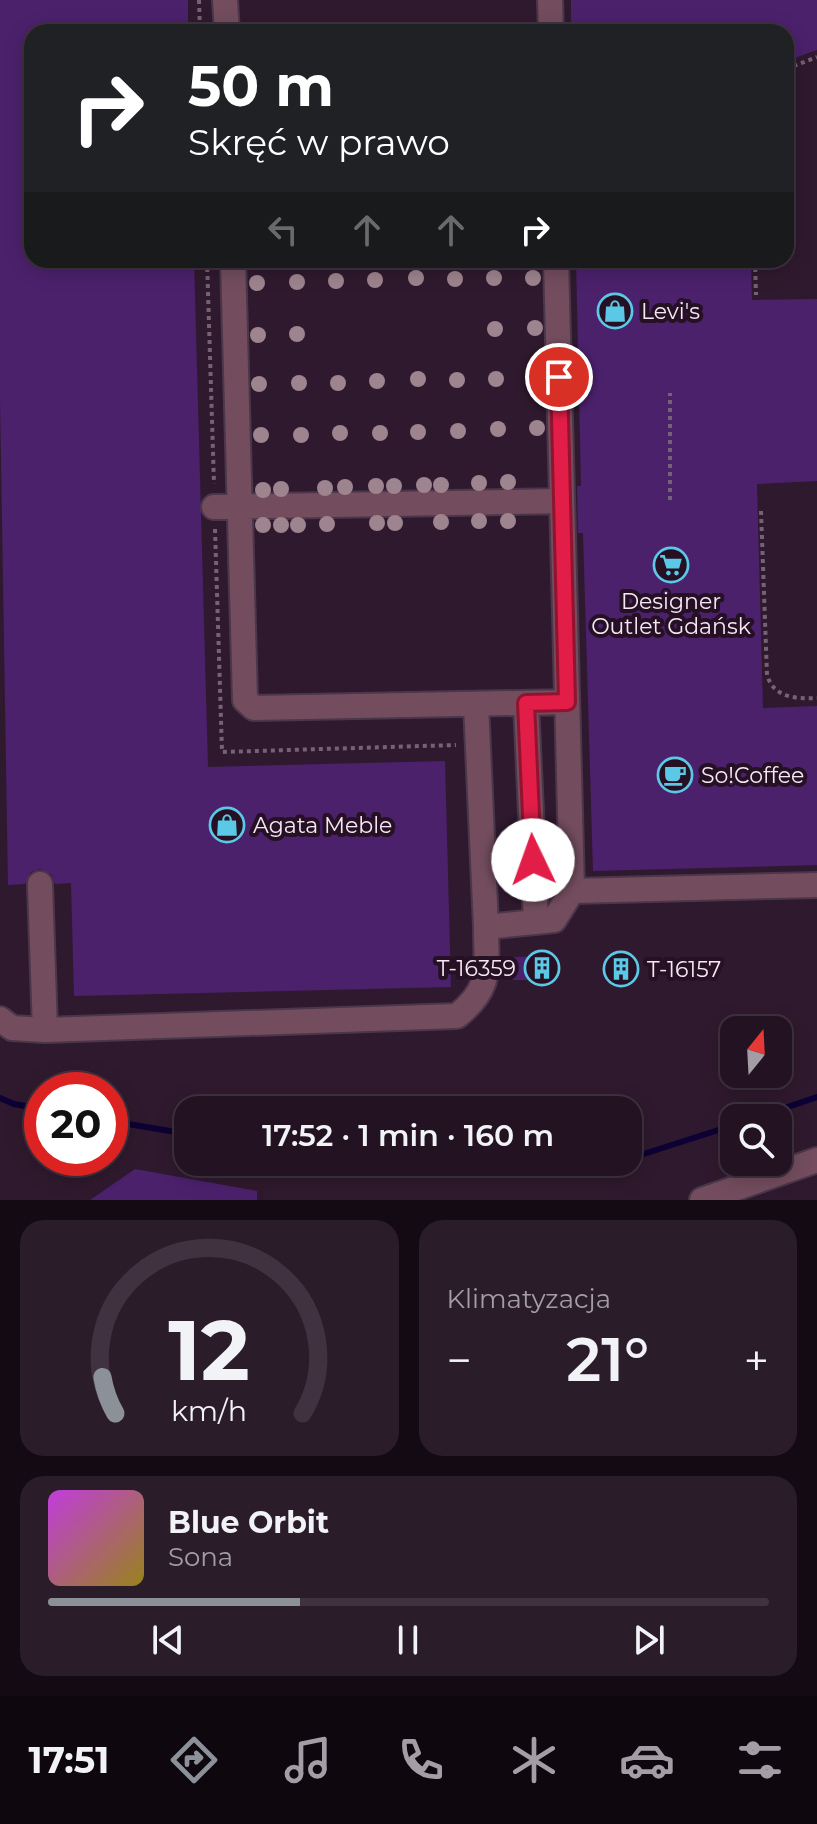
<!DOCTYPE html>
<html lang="pl">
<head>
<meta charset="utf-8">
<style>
	body { margin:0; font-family:Montserrat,sans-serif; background:#2b1c2a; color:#f1f3f6; height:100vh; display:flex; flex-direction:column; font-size:30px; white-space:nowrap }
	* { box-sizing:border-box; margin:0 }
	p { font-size:26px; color:#a39ea5 }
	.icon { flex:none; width:44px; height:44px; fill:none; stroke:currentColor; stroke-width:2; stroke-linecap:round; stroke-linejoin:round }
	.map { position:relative; height:1200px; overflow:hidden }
	.details { display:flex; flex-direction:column; gap:20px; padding:20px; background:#130a13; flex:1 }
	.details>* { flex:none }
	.guide { position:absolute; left:24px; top:24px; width:770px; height:244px; border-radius:24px; box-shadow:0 4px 20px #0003,0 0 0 2px #403240; background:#202124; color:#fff; overflow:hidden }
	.needle { width:52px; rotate:18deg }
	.tools { position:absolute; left:720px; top:1016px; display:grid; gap:16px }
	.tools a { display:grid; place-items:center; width:72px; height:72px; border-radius:16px; background:#231322; box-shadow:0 4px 20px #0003,0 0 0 2px #403240; font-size:40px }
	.speed { position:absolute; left:24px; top:1072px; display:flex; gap:16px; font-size:40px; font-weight:700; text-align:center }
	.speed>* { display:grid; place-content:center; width:104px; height:104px; border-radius:50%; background:#231322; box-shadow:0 4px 20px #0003,0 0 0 2px #403240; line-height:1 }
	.speed .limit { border:12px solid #d22; background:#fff; color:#111 }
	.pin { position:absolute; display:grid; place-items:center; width:68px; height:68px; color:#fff; margin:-34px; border:4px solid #fff; border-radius:50%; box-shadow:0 2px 8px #0007 }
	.me { position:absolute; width:88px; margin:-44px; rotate:357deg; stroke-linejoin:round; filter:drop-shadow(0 0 6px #0008) }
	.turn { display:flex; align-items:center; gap:28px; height:168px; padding:0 32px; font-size:36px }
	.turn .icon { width:104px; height:104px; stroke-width:2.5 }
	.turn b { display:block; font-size:56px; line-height:68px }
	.lanes { display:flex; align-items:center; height:76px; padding:0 32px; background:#0003; justify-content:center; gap:40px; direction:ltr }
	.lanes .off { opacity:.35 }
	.big { font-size:60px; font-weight:600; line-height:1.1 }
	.details .tile { flex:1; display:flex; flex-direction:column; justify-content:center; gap:12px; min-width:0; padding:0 28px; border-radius:24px; background:#2b1c2a }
	.details .dial { align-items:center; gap:0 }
	.dial svg { height:208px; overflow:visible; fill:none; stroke:#403240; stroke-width:7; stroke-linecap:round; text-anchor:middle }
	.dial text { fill:#f1f3f6; stroke:none }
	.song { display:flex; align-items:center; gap:24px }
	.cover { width:96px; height:96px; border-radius:12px; background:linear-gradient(135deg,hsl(290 70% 55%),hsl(50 70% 35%)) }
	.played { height:8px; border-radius:4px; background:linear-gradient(90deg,#8c9099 35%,#403240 35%) }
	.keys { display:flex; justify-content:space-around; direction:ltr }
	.heat { display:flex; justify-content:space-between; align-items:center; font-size:44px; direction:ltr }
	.details .tiles { flex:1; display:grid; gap:20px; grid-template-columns:1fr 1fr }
	.tile:last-child { grid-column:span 2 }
	.trip { position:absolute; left:174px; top:1096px; width:468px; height:80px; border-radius:24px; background:#231322; box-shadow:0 4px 20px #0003,0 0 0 2px #403240; font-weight:600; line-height:80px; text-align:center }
	.tab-bar { display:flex; height:128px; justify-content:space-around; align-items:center; background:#0e080e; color:#a39ea5 }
	.tab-bar .icon { width:56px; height:56px }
	.tab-bar .on { color:#8c9099 }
	.tab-bar b { font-size:36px; color:#f1f3f6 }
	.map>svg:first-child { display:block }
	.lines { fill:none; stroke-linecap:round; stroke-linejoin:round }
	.stream { stroke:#0d0034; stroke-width:6 }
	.building { fill:#4b216c }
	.minor-casing { stroke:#4b364a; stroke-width:28 }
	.path { stroke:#756274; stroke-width:4; stroke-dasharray:4 4; stroke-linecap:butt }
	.minor { stroke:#734d5e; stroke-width:24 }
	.tree { fill:#9e848f }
	.route-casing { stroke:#92132f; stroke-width:20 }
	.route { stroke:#e11d48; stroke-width:14 }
	.labels { text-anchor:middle; stroke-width:8; stroke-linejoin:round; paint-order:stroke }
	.poi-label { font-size:22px; fill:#f6e7f5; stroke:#251024; text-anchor:start }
</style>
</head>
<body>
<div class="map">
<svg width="817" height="1200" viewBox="0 0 817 1200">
	<rect width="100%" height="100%" fill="#2f192e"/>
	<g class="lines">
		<!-- stream -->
		<path class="stream" d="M0 1098 14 1104 42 1109
			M755 1118 817 1097
			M110 1121 188 1134
			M628 1159 734 1125"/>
	</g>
	<!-- building -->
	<path class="building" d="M0 0H188V32H32V260H194L208 767 445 761 451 987 74 996 71 883 55 884 52 875 40 869 31 872 25 884 8 885 0 399Z
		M571 0H817V50L786 61V32H571Z
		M576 260H751L752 300 817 299V481L757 484 763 708 817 706V865L593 871 583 533H578L577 486H581Z
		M632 954 633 982 609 984 608 955Z
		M553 956V984H532V980H513L512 957Z
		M135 1169 257 1191V1200H90Z"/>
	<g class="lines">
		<!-- minor casing -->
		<g class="minor-casing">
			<path id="minor" d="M225 0 227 32
				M550 0 551 32
				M233 260 245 700 254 708 567 702
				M214 507 562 501
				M526 703 536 922
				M476 704 486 927
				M40 884 45 1030
				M572 891 817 885
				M0 1019 12 1028 45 1030 457 1016C493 987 486 969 486 927L554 920 572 891 556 260
				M702 1200 817 1160"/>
		</g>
		<!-- path -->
		<path class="path" d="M199 0 200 32
			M786 69 817 57
			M207 260 214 484
			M755 260 756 295
			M670 500V393
			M761 511 767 675C774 698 796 699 817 698
			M215 529 222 752 456 745"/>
		<!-- minor -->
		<use href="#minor" class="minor"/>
	</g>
	<!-- trees -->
	<g class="tree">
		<circle cx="416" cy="278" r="8"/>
		<circle cx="494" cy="278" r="8"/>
		<circle cx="533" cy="278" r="8"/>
		<circle cx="455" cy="279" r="8"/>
		<circle cx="375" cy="280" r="8"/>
		<circle cx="336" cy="281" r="8"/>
		<circle cx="297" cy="282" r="8"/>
		<circle cx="257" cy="283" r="8"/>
		<circle cx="535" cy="328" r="8"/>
		<circle cx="495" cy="329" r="8"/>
		<circle cx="297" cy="334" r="8"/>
		<circle cx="258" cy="335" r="8"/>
		<circle cx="536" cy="378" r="8"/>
		<circle cx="418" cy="379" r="8"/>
		<circle cx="496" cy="379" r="8"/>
		<circle cx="457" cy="380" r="8"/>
		<circle cx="377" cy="381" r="8"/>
		<circle cx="299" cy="383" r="8"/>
		<circle cx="338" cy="383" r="8"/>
		<circle cx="259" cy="384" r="8"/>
		<circle cx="537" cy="428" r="8"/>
		<circle cx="498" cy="429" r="8"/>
		<circle cx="458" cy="431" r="8"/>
		<circle cx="418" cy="432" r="8"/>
		<circle cx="340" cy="433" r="8"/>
		<circle cx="380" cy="433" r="8"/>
		<circle cx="261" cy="435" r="8"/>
		<circle cx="301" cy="435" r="8"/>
		<circle cx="508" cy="482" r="8"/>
		<circle cx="479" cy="483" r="8"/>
		<circle cx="424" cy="485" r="8"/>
		<circle cx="441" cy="485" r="8"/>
		<circle cx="376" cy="486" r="8"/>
		<circle cx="394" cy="486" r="8"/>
		<circle cx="345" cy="487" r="8"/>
		<circle cx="325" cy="488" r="8"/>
		<circle cx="281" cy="489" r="8"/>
		<circle cx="263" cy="490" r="8"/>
		<circle cx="479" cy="521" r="8"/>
		<circle cx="508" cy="521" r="8"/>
		<circle cx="441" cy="522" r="8"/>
		<circle cx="377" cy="523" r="8"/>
		<circle cx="395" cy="523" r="8"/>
		<circle cx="327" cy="524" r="8"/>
		<circle cx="263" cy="525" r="8"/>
		<circle cx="281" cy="525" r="8"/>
		<circle cx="298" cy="525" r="8"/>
	</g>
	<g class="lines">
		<!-- route casing -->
		<g class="route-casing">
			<path id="route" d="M533 860 526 703 567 702 559 377"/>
		</g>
		<!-- route -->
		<use href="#route" class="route"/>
	</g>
	<!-- icons -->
	<defs>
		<g id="shop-ring" transform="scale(1.8)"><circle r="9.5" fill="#251024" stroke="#5bc8e6" stroke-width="1.5"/><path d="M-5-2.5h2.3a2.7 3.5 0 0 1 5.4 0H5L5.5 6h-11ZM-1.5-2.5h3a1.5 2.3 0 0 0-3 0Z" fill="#5bc8e6"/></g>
		<g id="supermarket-ring" transform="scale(1.8)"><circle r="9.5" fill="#251024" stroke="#5bc8e6" stroke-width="1.5"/><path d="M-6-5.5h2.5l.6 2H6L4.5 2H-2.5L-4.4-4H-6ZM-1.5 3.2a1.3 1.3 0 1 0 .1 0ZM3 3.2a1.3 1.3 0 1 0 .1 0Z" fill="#5bc8e6"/></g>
		<g id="cafe-ring" transform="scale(1.8)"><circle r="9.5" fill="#251024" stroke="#5bc8e6" stroke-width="1.5"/><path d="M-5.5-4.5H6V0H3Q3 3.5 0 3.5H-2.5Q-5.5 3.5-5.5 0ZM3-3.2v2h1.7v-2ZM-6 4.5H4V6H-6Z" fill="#5bc8e6"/></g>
		<g id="building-ring" transform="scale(1.8)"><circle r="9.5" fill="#251024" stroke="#5bc8e6" stroke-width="1.5"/><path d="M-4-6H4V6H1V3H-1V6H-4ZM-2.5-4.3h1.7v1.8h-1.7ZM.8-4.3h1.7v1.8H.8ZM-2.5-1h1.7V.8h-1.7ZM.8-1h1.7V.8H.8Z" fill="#5bc8e6"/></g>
	</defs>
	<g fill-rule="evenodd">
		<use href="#shop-ring" x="615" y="311"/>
		<use href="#supermarket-ring" x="671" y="565"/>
		<use href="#cafe-ring" x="675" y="775"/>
		<use href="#shop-ring" x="227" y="825"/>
		<use href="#building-ring" x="542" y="968"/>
		<use href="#building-ring" x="621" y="969"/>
	</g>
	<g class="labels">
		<!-- poi labels -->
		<g class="poi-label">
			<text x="641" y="319">Levi's</text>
			<text x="671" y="609" text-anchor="middle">Designer<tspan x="671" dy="25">Outlet Gdańsk</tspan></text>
			<text x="701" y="783">So!Coffee</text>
			<text x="253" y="833">Agata Meble</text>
			<text x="516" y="976" text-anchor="end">T-16359</text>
			<text x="647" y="977">T-16157</text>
		</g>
	</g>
</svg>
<div class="tools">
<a><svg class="needle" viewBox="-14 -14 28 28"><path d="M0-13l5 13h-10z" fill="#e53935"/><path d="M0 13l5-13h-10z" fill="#a39ea5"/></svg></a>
<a><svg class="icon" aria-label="search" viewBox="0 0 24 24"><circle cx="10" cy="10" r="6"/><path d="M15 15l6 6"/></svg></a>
</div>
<div class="speed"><div class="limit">20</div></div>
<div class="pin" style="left:559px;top:377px;background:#d93025"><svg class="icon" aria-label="arrive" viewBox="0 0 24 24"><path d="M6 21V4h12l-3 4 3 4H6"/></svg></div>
<svg class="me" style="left:533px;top:860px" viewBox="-20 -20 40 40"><circle r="19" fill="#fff"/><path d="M0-13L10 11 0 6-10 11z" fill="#e11d48"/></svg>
<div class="trip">17:52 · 1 min · 160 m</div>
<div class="guide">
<div class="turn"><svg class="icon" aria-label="right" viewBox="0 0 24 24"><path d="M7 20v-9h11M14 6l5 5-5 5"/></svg><div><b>50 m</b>Skręć w prawo</div></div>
<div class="lanes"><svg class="icon off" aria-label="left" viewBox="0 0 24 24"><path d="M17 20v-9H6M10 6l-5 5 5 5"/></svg><svg class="icon off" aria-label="ahead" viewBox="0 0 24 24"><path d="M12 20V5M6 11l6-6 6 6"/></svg><svg class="icon off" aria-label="ahead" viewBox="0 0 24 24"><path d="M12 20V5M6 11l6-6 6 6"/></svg><svg class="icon" aria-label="right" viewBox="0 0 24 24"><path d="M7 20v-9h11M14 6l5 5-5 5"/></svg></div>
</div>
</div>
<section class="details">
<div class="tiles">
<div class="tile dial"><svg viewBox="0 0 100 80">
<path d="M14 69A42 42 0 1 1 86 69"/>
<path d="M14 69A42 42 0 0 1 9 55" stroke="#8c9099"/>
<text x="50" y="56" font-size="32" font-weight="700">12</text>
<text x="50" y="72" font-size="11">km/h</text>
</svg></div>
<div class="tile"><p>Klimatyzacja</p>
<div class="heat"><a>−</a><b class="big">21°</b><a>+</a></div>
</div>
<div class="tile">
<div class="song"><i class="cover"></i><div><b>Blue Orbit</b><p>Sona</p></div></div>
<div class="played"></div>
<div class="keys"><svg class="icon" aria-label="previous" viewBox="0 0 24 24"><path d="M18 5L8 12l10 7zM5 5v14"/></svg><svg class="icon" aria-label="pause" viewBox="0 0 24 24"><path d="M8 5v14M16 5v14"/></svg><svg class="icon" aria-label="next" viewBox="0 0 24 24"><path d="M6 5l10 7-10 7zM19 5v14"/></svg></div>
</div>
</div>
</section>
<nav class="tab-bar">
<b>17:51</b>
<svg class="icon on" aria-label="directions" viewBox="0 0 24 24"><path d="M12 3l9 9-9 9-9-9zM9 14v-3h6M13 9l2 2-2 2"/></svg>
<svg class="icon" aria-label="music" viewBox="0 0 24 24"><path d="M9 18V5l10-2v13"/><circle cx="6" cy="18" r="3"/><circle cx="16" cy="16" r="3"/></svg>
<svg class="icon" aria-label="phone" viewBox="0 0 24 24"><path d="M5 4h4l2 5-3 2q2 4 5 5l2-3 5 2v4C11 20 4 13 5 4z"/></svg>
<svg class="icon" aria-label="climate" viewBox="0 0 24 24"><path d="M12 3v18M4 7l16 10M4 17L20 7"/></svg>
<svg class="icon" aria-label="car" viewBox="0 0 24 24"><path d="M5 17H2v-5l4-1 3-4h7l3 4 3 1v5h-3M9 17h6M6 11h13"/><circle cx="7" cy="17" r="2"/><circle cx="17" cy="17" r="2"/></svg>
<svg class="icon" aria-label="filters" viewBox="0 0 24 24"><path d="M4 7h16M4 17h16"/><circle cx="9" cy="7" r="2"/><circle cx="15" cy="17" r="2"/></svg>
</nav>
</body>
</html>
